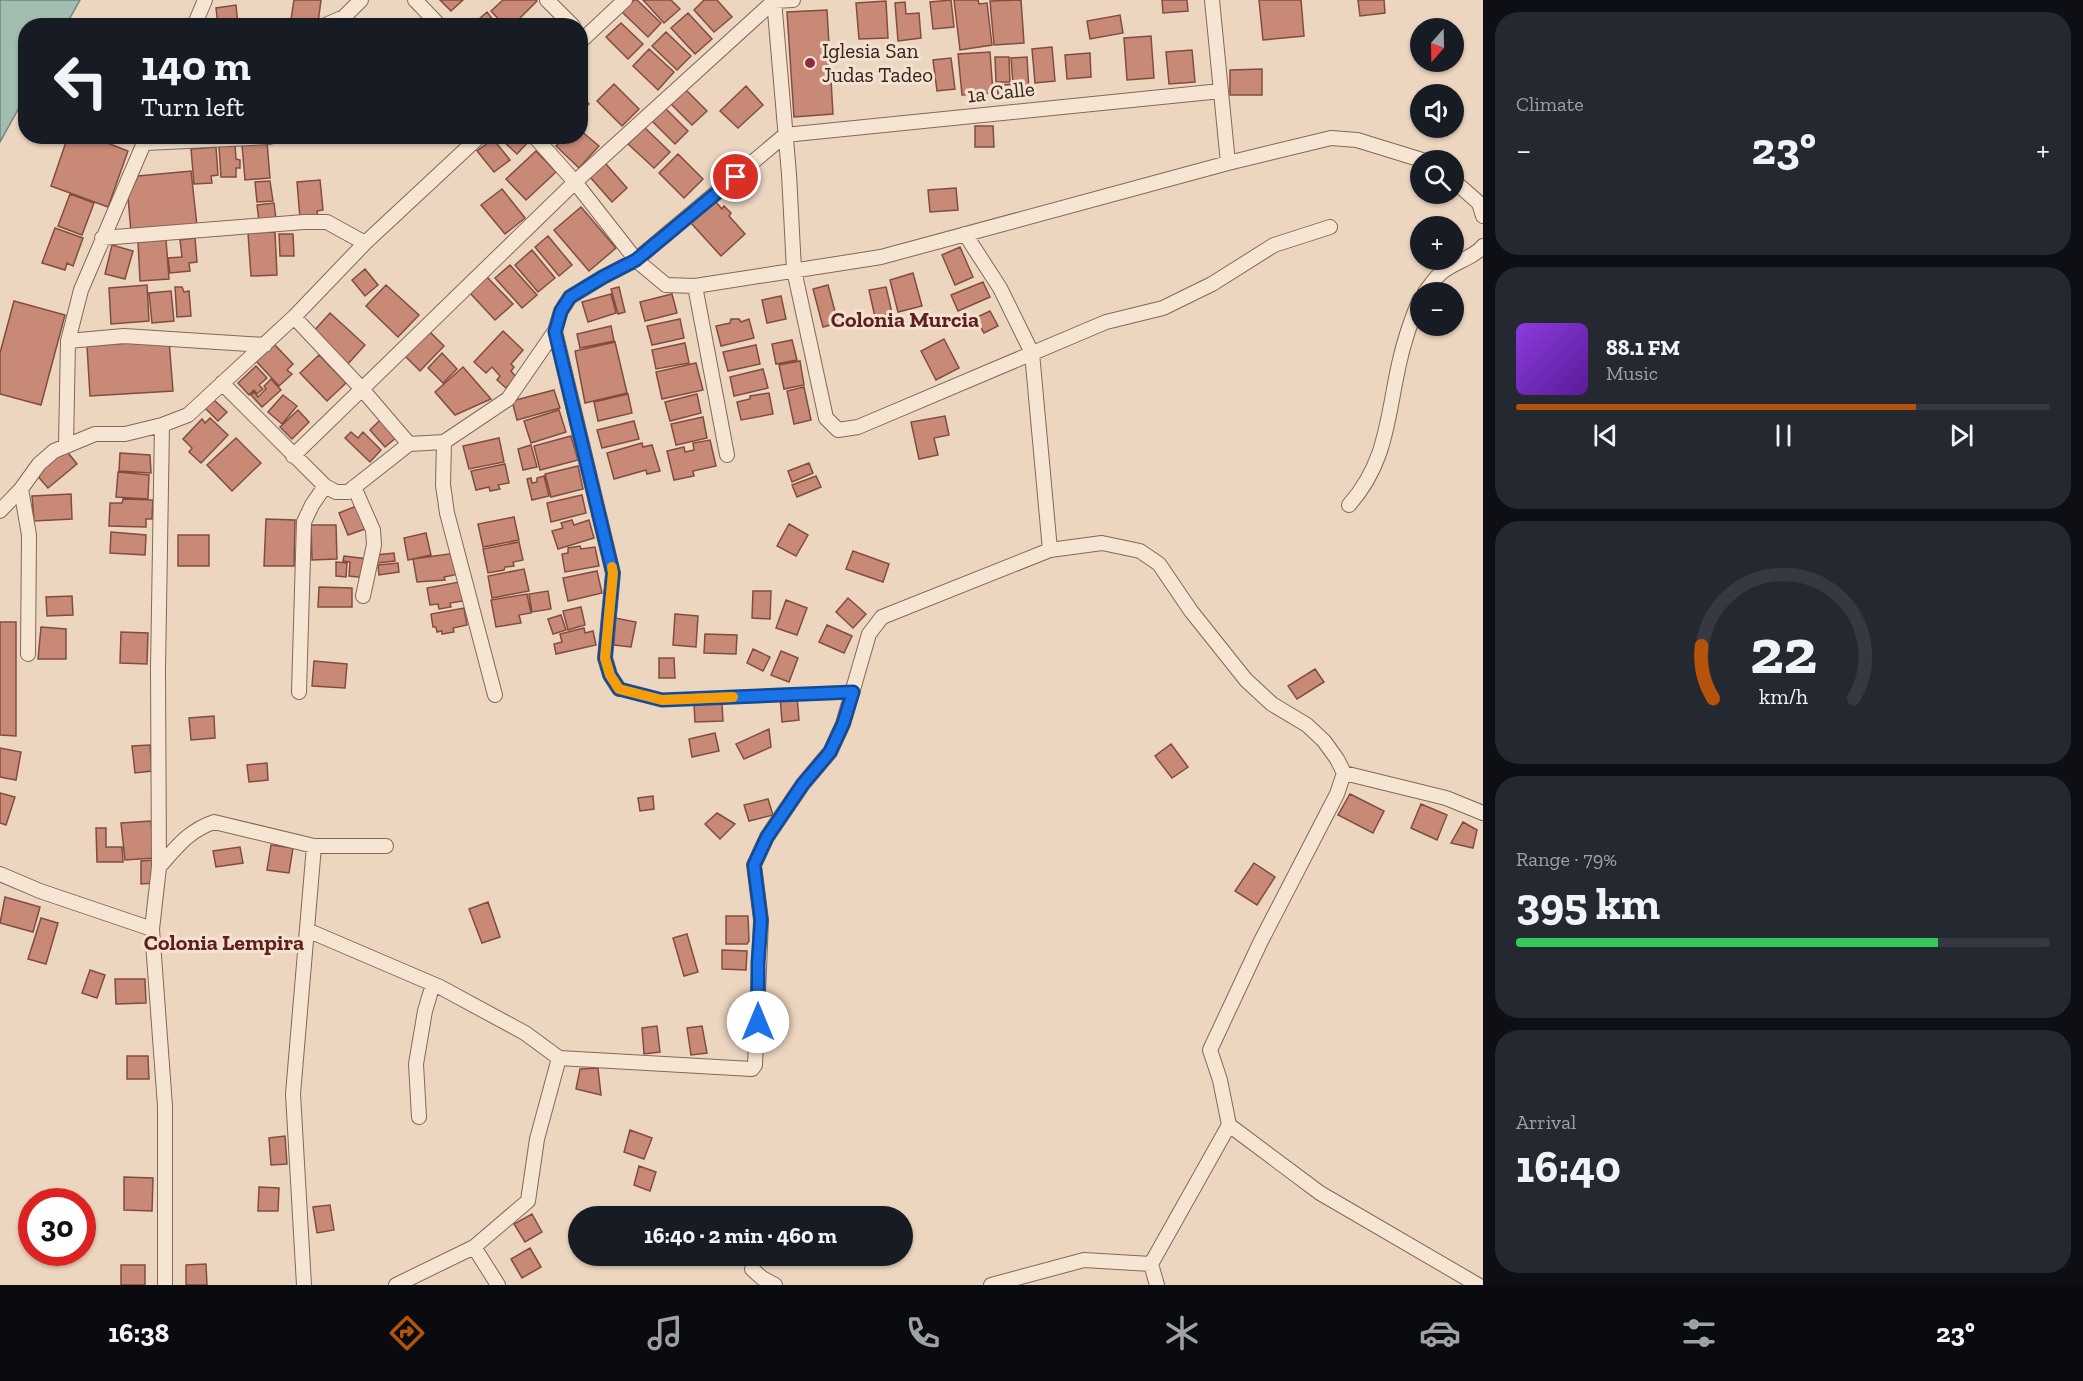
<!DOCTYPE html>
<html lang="en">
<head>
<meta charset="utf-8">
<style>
	body { margin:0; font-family:"Zilla Slab",serif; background:#242831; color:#f1f3f6; height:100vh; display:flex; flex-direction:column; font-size:22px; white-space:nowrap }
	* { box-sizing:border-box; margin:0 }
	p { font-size:20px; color:#9ea1a6 }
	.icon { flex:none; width:33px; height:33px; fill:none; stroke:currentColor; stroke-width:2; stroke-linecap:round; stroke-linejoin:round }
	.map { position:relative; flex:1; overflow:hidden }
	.panel { display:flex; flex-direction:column; gap:12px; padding:12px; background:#0d0f14; width:600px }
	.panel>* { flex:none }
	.guide { position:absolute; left:18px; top:18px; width:570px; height:126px; border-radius:24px; box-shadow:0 2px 4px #0004; background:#171b24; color:#f1f3f6; overflow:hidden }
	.needle { width:39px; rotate:200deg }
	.controls { position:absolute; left:1410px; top:18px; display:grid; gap:12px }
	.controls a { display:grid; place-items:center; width:54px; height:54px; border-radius:50%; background:#171b24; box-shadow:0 2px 4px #0004; font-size:30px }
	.speed { position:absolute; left:18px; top:1188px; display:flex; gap:12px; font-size:30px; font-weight:700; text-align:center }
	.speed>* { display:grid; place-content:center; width:78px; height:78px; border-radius:50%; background:#171b24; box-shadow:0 2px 4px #0004; line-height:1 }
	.speed .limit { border:9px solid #d22; background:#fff; color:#111 }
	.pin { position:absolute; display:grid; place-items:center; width:51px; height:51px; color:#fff; margin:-26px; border:3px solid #fff; border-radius:50%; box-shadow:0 2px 6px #0007 }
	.me { position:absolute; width:66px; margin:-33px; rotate:0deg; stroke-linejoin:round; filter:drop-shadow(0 0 4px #0008) }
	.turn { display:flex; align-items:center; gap:21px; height:126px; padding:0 24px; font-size:27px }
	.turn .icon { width:78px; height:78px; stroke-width:2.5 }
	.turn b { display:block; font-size:42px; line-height:51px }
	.big { font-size:45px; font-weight:700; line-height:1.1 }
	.panel .card { flex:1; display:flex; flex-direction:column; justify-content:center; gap:9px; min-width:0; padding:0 21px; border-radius:24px; background:#242831 }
	.panel .dial { align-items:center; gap:0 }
	.dial svg { height:156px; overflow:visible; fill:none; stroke:#363941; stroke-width:7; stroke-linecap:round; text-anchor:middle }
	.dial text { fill:#f1f3f6; stroke:none }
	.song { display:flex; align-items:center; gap:18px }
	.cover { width:72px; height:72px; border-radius:9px; background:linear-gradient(135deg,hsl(270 70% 55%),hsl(270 70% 35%)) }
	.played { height:6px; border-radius:3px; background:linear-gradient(90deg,#b45309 75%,#363941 75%) }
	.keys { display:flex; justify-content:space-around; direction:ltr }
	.heat { display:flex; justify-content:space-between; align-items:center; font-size:33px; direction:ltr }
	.charge { height:9px; border-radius:4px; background:linear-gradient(90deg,#34c759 79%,#363941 0) }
	.trip { position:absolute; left:568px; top:1206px; width:345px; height:60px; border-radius:30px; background:#171b24; box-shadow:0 2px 4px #0004; font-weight:700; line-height:60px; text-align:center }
	.dock { display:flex; height:96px; justify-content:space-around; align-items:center; background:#090b0e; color:#9ea1a6 }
	.dock .icon { width:42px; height:42px }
	.dock .active { color:#b45309 }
	.dock b { font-size:27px; color:#f1f3f6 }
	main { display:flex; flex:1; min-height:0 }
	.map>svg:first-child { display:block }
	.water { fill:#a3beb0; stroke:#6b8b7d; stroke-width:1.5 }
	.building { fill:#c88977; stroke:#824d40; stroke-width:1.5 }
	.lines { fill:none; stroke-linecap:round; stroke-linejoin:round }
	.lane-casing { stroke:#846759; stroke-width:10 }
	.street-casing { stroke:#846759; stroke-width:16 }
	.lane { stroke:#f7e5d3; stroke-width:7 }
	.street { stroke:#f7e5d3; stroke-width:14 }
	.route-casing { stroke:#114b97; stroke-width:15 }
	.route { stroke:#1a73e8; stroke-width:10 }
	.slow { stroke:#f59e0b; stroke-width:10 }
	.poi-dot { fill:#902b40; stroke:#f3e2cf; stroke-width:2 }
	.labels { text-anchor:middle; stroke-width:6; stroke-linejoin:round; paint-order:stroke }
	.poi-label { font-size:21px; fill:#34231d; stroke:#f3e2cf; text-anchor:start }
	.street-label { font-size:21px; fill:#34231d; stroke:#f3e2cf }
	.neighbourhood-label { font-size:22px; font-weight:bold; fill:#5f1f1e; stroke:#f3e2cf }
</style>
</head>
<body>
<main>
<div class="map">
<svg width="1483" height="1285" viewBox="0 0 1483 1285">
	<rect width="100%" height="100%" fill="#ecd6c0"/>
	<!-- water -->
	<path class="water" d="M0 0H80L66 25 26 26 25 97 0 142Z"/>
	<!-- building -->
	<path class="building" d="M294 0H321L318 23 291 19Z
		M440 0H463L451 11Z
		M503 0H536L537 1 512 26H505L491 11Z
		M634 0H637L661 23 648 37 622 12Z
		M643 0H671L680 9 664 23Z
		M704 0H717L732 17 714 32 694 10Z
		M951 0 954 27 933 29 930 2Z
		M954 0H978L979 4 987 3 992 45 960 50Z
		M1021 0 1024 43 994 45 990 1Z
		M1162 0H1187L1188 11 1163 13Z
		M1259 0H1301L1304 36 1263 40Z
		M1358 0H1384L1385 13 1360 16Z
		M886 1 888 38 859 39 856 3Z
		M905 2 906 14 919 13 921 38 898 41 895 3Z
		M236 5 238 26H218L216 8Z
		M827 10 833 114 794 117 787 12Z
		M487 12 498 26H473L472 25Z
		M688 13 712 39 695 54 671 28Z
		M1120 15 1123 33 1090 39 1087 21Z
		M621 23 643 44 628 59 606 37Z
		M666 32 691 56 677 70 652 46Z
		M1151 36 1154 78 1127 80 1124 38Z
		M1052 47 1055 81 1035 83 1032 49Z
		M649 49 674 72 658 90 633 66Z
		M1192 50 1195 82 1169 84 1166 52Z
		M990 52 993 93 962 95 958 54Z
		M1090 53 1091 77 1067 79 1065 55Z
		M995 57H1009L1010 82H996Z
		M1027 57 1029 91 998 94 997 85 1013 84 1011 58Z
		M951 58 955 89 937 91 933 60Z
		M1262 69V95H1230V70Z
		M614 84 639 109 622 126 597 101Z
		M746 86 763 105 738 128 720 111Z
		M685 89 707 111 692 125 670 103Z
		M580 95 589 104 580 112Z
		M664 107 688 131 675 144 651 120Z
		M975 126H993L994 147H975Z
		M644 127 670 152 654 168 628 144Z
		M580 130 599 146 579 168 556 146 565 136H580Z
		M68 136H89L128 151 108 207 51 186Z
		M521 136 528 142 517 154 499 137Z
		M493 139 510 160 494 172 477 151Z
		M267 142 270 178 245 180 242 145Z
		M235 145 236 159 240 160V168H236V177H221L219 146Z
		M216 147 218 175 211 176 212 183 194 184 191 149Z
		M536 151 556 172 526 200 506 179Z
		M678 154 703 179 684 198 659 173Z
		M605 163 627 188 612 202 590 177Z
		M191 171 197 226 131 232 128 197 138 176Z
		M320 180 323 210 317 211 318 217 300 218 297 182Z
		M270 181 273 201 257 202 255 182Z
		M956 188 958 210 930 212 928 190Z
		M502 189 525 218 505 234 481 205Z
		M70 194 94 203 82 235 58 226Z
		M715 201 722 209 724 206 731 213 729 216 745 234 721 256 691 223Z
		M274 203 276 219 259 221 257 205Z
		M581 207 616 248 589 271 554 230Z
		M55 228 83 238 73 266 67 263 65 270 42 263Z
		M275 232 277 275 251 276 248 233Z
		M279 234H293L294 256H280Z
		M548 236 572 265 559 276 535 247Z
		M195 238 197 262 189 263 190 271 170 273 168 258 182 257 180 240Z
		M166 240 169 279 140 281 138 242Z
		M112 245 133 251 125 279 105 274Z
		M960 247 973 277 955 285 942 255Z
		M532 250 555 278 538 292 515 265Z
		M510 265 537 295 522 308 495 278Z
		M365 269 378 285 365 296 352 280Z
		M913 273 922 306 898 312 890 280Z
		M487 277 513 304 495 320 470 293Z
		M983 282 990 297 958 311 951 295Z
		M147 285 149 321 111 324 109 288Z
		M386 285 419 315 398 337 366 306Z
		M828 285 838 323 823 327 813 289Z
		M175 287H182L184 292 189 291 191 316 177 317Z
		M619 287 625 312 618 314 611 289Z
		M886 287 892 313 875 317 869 290Z
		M171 291 174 321 152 323 149 293Z
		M611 294 616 313 588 322 582 302Z
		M672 294 677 313 645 321 640 302Z
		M781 296 786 319 767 323 762 300Z
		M14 301 65 315 41 405 0 394V353Z
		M990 311 998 326 984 333 975 318Z
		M330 313 365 345 347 365 312 333Z
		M680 319 684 338 652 345 647 326Z
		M731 319H739L741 322 749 319 754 338 721 346 716 326 730 323Z
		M611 326 614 341 580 348 577 334Z
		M428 330 444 346 420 371 404 355Z
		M503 331 523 350 511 364 514 367 511 371 516 377 506 388 497 380 500 376 492 367 486 373 474 362Z
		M944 339 959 368 936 380 921 351Z
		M169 340 173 391 90 396 87 346Z
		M792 340 797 360 776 364 772 344Z
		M615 342 627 393 585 403 575 351Z
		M685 343 689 363 656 369 652 350Z
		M274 344 293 364 287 370 292 374 279 386 256 361Z
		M756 345 760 364 728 371 723 352Z
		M442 353 457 369 443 383 428 368Z
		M319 355 346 383 327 401 300 373Z
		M800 361 804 385 784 389 779 365Z
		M696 363 703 390 662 399 656 372Z
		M256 366 267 378 259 385 263 389 257 394 254 390 249 395 238 383Z
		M463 367 491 399 455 415 435 392Z
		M763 369 768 388 734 396 730 377Z
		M271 379 281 390 262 407 251 395 254 392 258 397 266 389 264 386Z
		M804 387 811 420 794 424 787 391Z
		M554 390 560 408 517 420 512 401Z
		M769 393 773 414 741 420 737 402 750 399V396Z
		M628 394 632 413 598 421 594 402Z
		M697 394 701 413 670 421 665 402Z
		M283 395 297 406 282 424 268 412Z
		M214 400 227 412 218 421 205 408Z
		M298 410 309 422 292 439 280 427Z
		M559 410 566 432 531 443 524 421Z
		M945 416 949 435 934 438 938 455 919 459 911 422Z
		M703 417 707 438 676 445 671 424Z
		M210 418 228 435 201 463 189 452 192 448 183 439 202 419 205 423Z
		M381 419 397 437 385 447 370 430Z
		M634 421 639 439 602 448 597 430Z
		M351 432 358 438 363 432 381 450 370 462 345 438Z
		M571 436 578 460 540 470 534 446Z
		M236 438 261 463 232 491 207 465Z
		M499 438 504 462 469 469 463 446Z
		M710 440 716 466 693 471 694 476 674 480 667 451 684 447 685 452 694 450 693 443Z
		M642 443 643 447 652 445 660 471 647 474 646 470 614 479 607 453Z
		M531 445 537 467 523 470 518 449Z
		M65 449 77 464 48 488 35 473Z
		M120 453 150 455 151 473 119 471Z
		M809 463 813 473 792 482 788 471Z
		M505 464 509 483 498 485 500 489 490 491 489 487 476 490 471 471Z
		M578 466 583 489 551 497 545 474Z
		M118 472 149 475 148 499 116 497Z
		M544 476 549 496 532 500 527 479 531 478 532 483 537 482V478Z
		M816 476 821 487 797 497 792 485Z
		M71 494 72 519 34 521 32 496Z
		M582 495 586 513 551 522 547 503Z
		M123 499 153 500 152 519H146V527L109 526 110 503H122Z
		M359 505 368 528 348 535 339 513Z
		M514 517 519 540 483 547 478 524Z
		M266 519 295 520 294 566H264Z
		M572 520 574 525 589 520 594 538 558 549 552 531 563 528 561 523Z
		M789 524 808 535 796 556 777 546Z
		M311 525H336L337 559 312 560Z
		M111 532 146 535 145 555 110 553Z
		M426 533 431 555 408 560 404 538Z
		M178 535H209V566H178Z
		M519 542 523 560 513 562 514 566 505 567 504 570 488 573 483 549Z
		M580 546 581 549 595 547 599 566 565 572 562 554 568 553V548Z
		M853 551 889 564 883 582 846 569Z
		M394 553 395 561 377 563 376 555Z
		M456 553 459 574 444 577 445 580 417 582 413 559Z
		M344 556 368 559 366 578 349 576 350 562 343 561Z
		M336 562 347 563 346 577 336 576Z
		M398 563 399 572 379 575 378 565Z
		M524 569 529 591 492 598 488 576Z
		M597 571 602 593 568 601 563 578Z
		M459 582 463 601 450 603 451 607 439 609 438 604 430 605 427 588Z
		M319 587 352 588V607H318Z
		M548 591 551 609 532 612 529 594Z
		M753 591H771L770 619 752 618Z
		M527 594 531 613 519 615 521 623 496 627 491 600Z
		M72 596 73 615 47 616 46 597Z
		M848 598 866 614 853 628 836 612Z
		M786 600 807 608 797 635 776 628Z
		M581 607 585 625 568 630 563 611Z
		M464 608 467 625 453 628 454 632 442 634V631L437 632 436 627H433L431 614Z
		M675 614 698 616 696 647 673 645Z
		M561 615 566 630 553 634 548 619Z
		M615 618 636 622 631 647 614 645Z
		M0 622H16V736L0 735Z
		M827 625 852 636 844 653 819 642Z
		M41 627 66 629V659H38Z
		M584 628 585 633 593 631 596 645 556 654 554 644 562 642 560 634Z
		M121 632 148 633 147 664 120 663Z
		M705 634 737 635 736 654 704 653Z
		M753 649 770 657 763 671 747 663Z
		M781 651 798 658 789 682 771 675Z
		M659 658H674L675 678H659Z
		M314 661 347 664 345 688 312 686Z
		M1315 669 1324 682 1297 699 1288 686Z
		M797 696 799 720 782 722 780 697Z
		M722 703 723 721 695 722 694 704Z
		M214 716 215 738 191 740 189 718Z
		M769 729 771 747 744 759 736 744Z
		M715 733 719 751 692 757 689 739Z
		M1171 744 1188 767 1172 778 1155 756Z
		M150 745 152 771 135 773 132 746Z
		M0 748 21 752 16 780 0 777Z
		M267 763 268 780 249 782 247 765Z
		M0 793 15 797 6 825 0 823Z
		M1350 794 1384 811 1373 833 1338 815Z
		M653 796 654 809 640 811 638 798Z
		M768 799 773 815 749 821 744 805Z
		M1421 804 1447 815 1437 840 1411 828Z
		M717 813 735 824 720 839 705 824Z
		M151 821 154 858 125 860 121 823Z
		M1463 822 1477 830 1473 848 1451 843Z
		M96 828H106V847H122L123 862H97Z
		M271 845 293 848 289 873 267 870Z
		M240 847 243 863 216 867 213 851Z
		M154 860V883L141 884V861Z
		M1254 863 1275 877 1257 905 1235 891Z
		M5 897 40 907 33 932 0 923Z
		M488 902 500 937 482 943 469 909Z
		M726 916H748L749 941 747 944H726Z
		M41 918 58 923 46 964 28 959Z
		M687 934 698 972 684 976 673 938Z
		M722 950 747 951 746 970 722 969Z
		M90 970 105 975 97 998 82 993Z
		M115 979H145L146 1003 116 1004Z
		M657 1026 660 1052 644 1054 642 1028Z
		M702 1026 707 1053 691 1055 687 1028Z
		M127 1056H148L149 1079H127Z
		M598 1068 601 1095 576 1089 580 1069Z
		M630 1130 652 1138 644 1159 624 1152Z
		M285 1136 287 1164 271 1165 269 1138Z
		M639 1166 656 1172 650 1191 634 1185Z
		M124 1177 153 1178 152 1211 124 1210Z
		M259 1187 279 1188 278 1211H258Z
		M330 1205 334 1230 317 1233 313 1207Z
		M532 1214 542 1232 525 1242 514 1224Z
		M530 1248 541 1267 522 1278 511 1259Z
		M206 1264 207 1285H186V1265Z
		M121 1265H145V1285H121Z"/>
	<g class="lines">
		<!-- lane casing -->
		<g class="lane-casing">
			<path id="lane" d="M619 689 662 700 853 692"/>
		</g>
		<!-- street casing -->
		<g class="street-casing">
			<path id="street" d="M415 0 440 26
				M547 0 573 26
				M774 0 789 174 794 270 826 418 838 430 858 427 1106 322 1163 308 1212 284 1274 245 1330 227
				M1212 0 1228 163
				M194 26 205 0
				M323 26 344 17 361 0
				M580 42 625 0
				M785 135 1221 91
				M534 136 575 182 636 260 666 285 695 286 881 257 1228 163 1331 138 1357 140 1422 160
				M145 143 269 137
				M1454 181 1479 203 1483 216
				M965 234 1000 288 1032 353 1050 550
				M102 238 304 222H327L365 243
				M695 286 727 455
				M1425 292C1430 286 1435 278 1441 273 1452 263 1475 257 1483 246
				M294 317 362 389 409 444
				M555 331 613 573 605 658 610 675 619 689
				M68 341 124 336 265 345
				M222 383 325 486 336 492H348L409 444 444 442 508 399 555 331 561 311 570 297 603 277 636 260 785 135
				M162 425 158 669 159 867 152 929 165 1106V1285
				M444 442 443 485 447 513 495 695
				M66 445 68 341 81 290 147 136
				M293 456 575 182 774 1 793 0
				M354 487 373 530 374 545 363 596
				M21 489 29 535 28 654
				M1349 505C1387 462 1387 418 1399 364 1404 341 1411 320 1420 299
				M0 511 21 489 39 464 54 451 95 434H125L162 425 188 415 294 317 365 243 480 136
				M299 692 304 522 312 505 325 486
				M1344 773 1446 798 1483 813
				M159 867C177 847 188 831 214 822L314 846H386
				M0 874 40 891 152 929
				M307 930 440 987 525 1033 559 1058 752 1069 755 1065 761 920 754 865 767 837 803 784 830 752 843 724 869 634 882 617 1050 550 1102 543 1140 551 1159 564 1191 611 1246 680 1272 704 1307 725 1324 741 1337 759 1344 773 1337 794 1260 943 1210 1050 1220 1080 1229 1125 1151 1264 1157 1285
				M419 1117 416 1064 425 1011 433 984
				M1229 1125 1320 1193 1478 1285
				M474 1247 498 1285
				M752 1269 762 1278 775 1285
				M304 1285 293 1094 314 846
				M396 1285 474 1247 528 1201 537 1139 559 1058
				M991 1285 1084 1260 1151 1264"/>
		</g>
		<!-- lane -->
		<use href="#lane" class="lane"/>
		<!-- street -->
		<use href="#street" class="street"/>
	</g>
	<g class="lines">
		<!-- route casing -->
		<g class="route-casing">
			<path id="route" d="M736 177 636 260 603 277 570 297 561 311 555 332 613 573 605 658 610 675 619 689 662 700 853 692 843 724 830 752 803 784 767 837 754 865 761 920 758 963V1022"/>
		</g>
		<!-- route -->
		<use href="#route" class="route"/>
		<!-- slow -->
		<path class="slow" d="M612 567 613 573 605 658 610 675 619 689 662 700 733 697"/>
	</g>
	<!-- markers -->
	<circle class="poi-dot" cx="810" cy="63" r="6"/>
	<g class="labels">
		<!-- poi labels -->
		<g class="poi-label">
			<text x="822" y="58">Iglesia San<tspan x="822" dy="24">Judas Tadeo</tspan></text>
		</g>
		<!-- street labels -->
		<g class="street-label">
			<text transform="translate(1001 92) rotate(-6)" y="7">1a Calle</text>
		</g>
		<!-- neighbourhood labels -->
		<g class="neighbourhood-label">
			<text x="905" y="327">Colonia Murcia</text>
			<text x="224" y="950">Colonia Lempira</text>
		</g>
	</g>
</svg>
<div class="controls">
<a><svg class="needle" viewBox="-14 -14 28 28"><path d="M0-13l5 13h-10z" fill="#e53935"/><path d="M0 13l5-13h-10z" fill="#9ea1a6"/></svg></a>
<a><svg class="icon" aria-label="sound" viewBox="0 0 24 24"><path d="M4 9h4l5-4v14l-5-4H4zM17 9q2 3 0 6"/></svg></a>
<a><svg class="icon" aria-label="search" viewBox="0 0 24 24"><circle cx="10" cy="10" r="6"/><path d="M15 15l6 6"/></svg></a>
<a>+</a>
<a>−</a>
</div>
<div class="speed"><div class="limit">30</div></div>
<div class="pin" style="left:736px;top:177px;background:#d93025"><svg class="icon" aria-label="arrive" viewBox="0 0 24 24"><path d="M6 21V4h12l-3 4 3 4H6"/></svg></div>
<svg class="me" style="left:758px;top:1022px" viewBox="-20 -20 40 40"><circle r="19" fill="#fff"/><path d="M0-13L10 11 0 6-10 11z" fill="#1a73e8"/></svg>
<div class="trip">16:40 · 2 min · 460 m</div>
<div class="guide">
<div class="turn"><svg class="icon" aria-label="left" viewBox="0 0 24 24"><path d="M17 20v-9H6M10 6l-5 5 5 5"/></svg><div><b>140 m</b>Turn left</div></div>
</div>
</div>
<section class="panel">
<div class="card"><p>Climate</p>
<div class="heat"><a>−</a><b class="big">23°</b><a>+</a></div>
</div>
<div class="card">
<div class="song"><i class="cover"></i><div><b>88.1 FM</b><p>Music</p></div></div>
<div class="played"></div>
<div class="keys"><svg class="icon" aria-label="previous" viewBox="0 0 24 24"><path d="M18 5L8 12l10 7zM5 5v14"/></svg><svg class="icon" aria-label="pause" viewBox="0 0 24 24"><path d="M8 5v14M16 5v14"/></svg><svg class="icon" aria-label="next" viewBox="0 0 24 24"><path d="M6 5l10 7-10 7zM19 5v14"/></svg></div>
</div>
<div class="card dial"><svg viewBox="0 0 100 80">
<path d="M14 69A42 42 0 1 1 86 69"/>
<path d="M14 69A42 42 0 0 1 8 42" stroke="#b45309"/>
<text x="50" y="56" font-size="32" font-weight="700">22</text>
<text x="50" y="72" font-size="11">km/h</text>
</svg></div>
<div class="card"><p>Range · 79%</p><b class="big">395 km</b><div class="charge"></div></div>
<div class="card"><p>Arrival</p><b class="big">16:40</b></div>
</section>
</main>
<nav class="dock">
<b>16:38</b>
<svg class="icon active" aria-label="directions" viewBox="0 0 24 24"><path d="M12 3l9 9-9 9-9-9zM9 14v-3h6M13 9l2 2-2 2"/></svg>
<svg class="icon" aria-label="music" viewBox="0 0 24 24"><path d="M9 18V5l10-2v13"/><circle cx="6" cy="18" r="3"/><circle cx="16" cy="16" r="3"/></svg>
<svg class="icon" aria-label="phone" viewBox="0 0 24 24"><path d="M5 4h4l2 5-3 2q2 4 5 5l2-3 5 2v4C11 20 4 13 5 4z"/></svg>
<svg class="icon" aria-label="climate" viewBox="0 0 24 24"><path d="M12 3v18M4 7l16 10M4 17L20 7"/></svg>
<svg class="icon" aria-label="car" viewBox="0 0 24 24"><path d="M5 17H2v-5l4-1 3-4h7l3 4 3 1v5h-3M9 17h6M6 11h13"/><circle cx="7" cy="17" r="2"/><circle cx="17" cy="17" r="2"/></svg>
<svg class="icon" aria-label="filters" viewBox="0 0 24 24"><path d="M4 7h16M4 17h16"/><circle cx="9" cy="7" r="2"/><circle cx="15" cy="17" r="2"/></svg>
<b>23°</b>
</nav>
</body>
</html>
